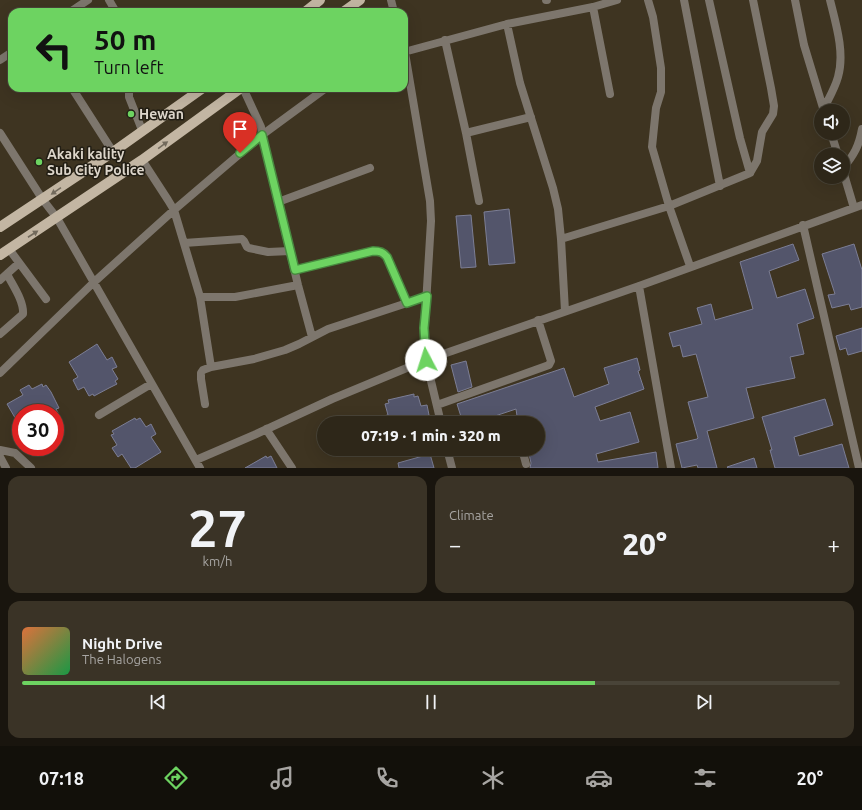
<!DOCTYPE html>
<html lang="en">
<head>
<meta charset="utf-8">
<style>
	body { margin:0; font-family:Ubuntu,sans-serif; background:#3a3326; color:#f1f3f6; height:100vh; display:flex; flex-direction:column; font-size:15px; white-space:nowrap }
	* { box-sizing:border-box; margin:0 }
	p { font-size:13px; color:#a7a5a2 }
	.icon { flex:none; width:22px; height:22px; fill:none; stroke:currentColor; stroke-width:2; stroke-linecap:round; stroke-linejoin:round }
	.map { position:relative; height:468px; overflow:hidden }
	.sheet { display:flex; flex-direction:column; gap:8px; padding:8px; background:#19150e; flex:1 }
	.sheet>* { flex:none }
	.guide { position:absolute; left:8px; top:8px; width:400px; height:84px; border-radius:12px; box-shadow:0 4px 16px #0002,0 0 0 1px #494438; background:#6dd361; color:#111; overflow:hidden }
	.buttons { position:absolute; left:814px; top:104px; display:grid; gap:8px }
	.buttons a { display:grid; place-items:center; width:36px; height:36px; border-radius:50%; background:#2e2719; box-shadow:0 4px 16px #0002,0 0 0 1px #494438; font-size:20px }
	.speed { position:absolute; left:12px; top:404px; display:flex; gap:8px; font-size:20px; font-weight:700; text-align:center }
	.speed>* { display:grid; place-content:center; width:52px; height:52px; border-radius:50%; background:#2e2719; box-shadow:0 4px 16px #0002,0 0 0 1px #494438; line-height:1 }
	.speed .limit { border:6px solid #d22; background:#fff; color:#111 }
	.pin { position:absolute; display:grid; place-items:center; width:34px; height:34px; color:#fff; margin:-41px -17px; border-radius:50% 50% 50% 0; rotate:-45deg; box-shadow:0 0 4px #0007 }
	.pin .icon { rotate:45deg }
	.me { position:absolute; width:44px; margin:-22px; rotate:355deg; stroke-linejoin:round; filter:drop-shadow(0 0 3px #0008) }
	.turn { display:flex; align-items:center; gap:14px; height:84px; padding:0 20px; font-size:18px }
	.turn .icon { width:52px; height:52px; stroke-width:2.5 }
	.turn b { display:block; font-size:28px; line-height:34px }
	.big { font-size:30px; font-weight:800; line-height:1.1 }
	.sheet .tile { flex:1; display:flex; flex-direction:column; justify-content:center; gap:6px; min-width:0; padding:0 14px; border-radius:12px; background:#3a3326 }
	.sheet .dial { align-items:center; gap:0 }
	.dial b { font-size:52px; line-height:1 }
	.song { display:flex; align-items:center; gap:12px }
	.cover { width:48px; height:48px; border-radius:6px; background:linear-gradient(135deg,hsl(20 70% 55%),hsl(140 70% 35%)) }
	.played { height:4px; border-radius:2px; background:linear-gradient(90deg,#6dd361 70%,#494438 70%) }
	.keys { display:flex; justify-content:space-around; direction:ltr }
	.heat { display:flex; justify-content:space-between; align-items:center; font-size:22px; direction:ltr }
	.sheet .tiles { flex:1; display:grid; gap:8px; grid-template-columns:1fr 1fr }
	.tile:last-child { grid-column:span 2 }
	.trip { position:absolute; left:317px; top:416px; width:228px; height:40px; border-radius:20px; background:#2e2719; box-shadow:0 4px 16px #0002,0 0 0 1px #494438; font-weight:800; line-height:40px; text-align:center }
	.tab-bar { display:flex; height:64px; justify-content:space-around; align-items:center; background:#12100a; color:#a7a5a2 }
	.tab-bar .icon { width:28px; height:28px }
	.tab-bar .current { color:#6dd361 }
	.tab-bar b { font-size:18px; color:#f1f3f6 }
	.map>svg:first-child { display:block }
	.building { fill:#53556b; stroke:#7c7e95 }
	.lines { fill:none; stroke-linecap:round; stroke-linejoin:round }
	.minor { stroke:#7d766d; stroke-width:8 }
	.major { stroke:#c3b6a3; stroke-width:10 }
	.oneway { fill:#726a5c }
	.route-casing { stroke:#47893f; stroke-width:10 }
	.route { stroke:#6dd361; stroke-width:7 }
	.poi-dot { fill:#6dd361; stroke:#211d14; stroke-width:1.5 }
	.labels { text-anchor:middle; stroke-width:3; stroke-linejoin:round; paint-order:stroke }
	.poi-label { font-size:14px; font-weight:bold; fill:#dcd5ca; stroke:#211d14; text-anchor:start }
</style>
</head>
<body>
<div class="map">
<svg width="862" height="468" viewBox="0 0 862 468">
	<rect width="100%" height="100%" fill="#3e3421"/>
	<!-- building -->
	<path class="building" d="M509 209 515 263 489 265 484 212Z
		M471 215 476 267 461 268 456 216Z
		M793 244 799 260 769 271 777 298 805 289 814 318 797 324 804 354 790 357 795 378 746 388 754 418 707 431 717 468H698L697 465 682 468 676 444 697 439 698 438 688 402 708 397 696 354 683 357 680 345 673 347 669 333 702 324 697 308 711 304 715 320 753 309 740 262Z
		M854 244 862 270V307L851 310 849 304 832 308 828 295 835 294 822 254Z
		M862 328V351L848 355 846 348 840 350 836 336Z
		M97 344 107 360 112 357 117 367 112 369 118 379 115 381 117 384 109 388 94 396 93 394 89 396 84 387 78 390 73 380 78 377 69 362Z
		M637 358 640 370 638 371 644 389 595 407 600 421 630 412 639 442 596 454 598 462 656 452 658 468H530L531 463 528 449H538V423H521L520 419 517 416 516 409 474 423H463L457 404 564 368 574 397 609 384 604 368Z
		M466 361 472 387 458 392 451 365Z
		M42 384 43 387 46 385 51 392 59 408 56 409 58 413H21V428L7 404 23 395 20 390 29 385 32 389Z
		M414 394V397L418 396 421 406 427 405 429 415 424 417 425 423H385L383 416 388 415 385 404 389 403 388 400Z
		M825 399 833 425 794 437 799 456 842 444 849 468H775L770 450H772L762 417Z
		M135 418 136 420 140 418 146 427 151 424 156 434 151 437 161 452 135 468H131L122 454 118 457 112 448 117 445 111 435 114 434 112 431Z
		M430 454 434 468H399L398 463Z
		M266 456 267 458 271 456 277 468H245Z
		M754 458 757 468H728L727 467Z"/>
	<g class="lines">
		<!-- minor -->
		<path class="minor" d="M109 0 116 12
			M391 0 394 12
			M546 0H547
			M648 0 653 17 661 68V92L656 108 652 147 669 206 690 266
			M684 0 720 186
			M709 0 740 138 750 173
			M795 0 804 45 824 111
			M593 7 610 94
			M70 12 88 0
			M507 24 520 83 553 188 558 209 561 239 565 311
			M445 40 466 133 479 201
			M404 47 430 201 431 221 424 338 426 360 441 423
			M404 52 507 24 593 7 617 0
			M0 60 12 52
			M72 88 113 152
			M131 88 129 91V97L142 130
			M243 88 261 127 262 135 298 285 312 337
			M824 108C829 98 835 88 838 77 845 53 836 24 830 0
			M0 133 43 200 57 218 200 468
			M466 133 531 117
			M831 133 838 155
			M142 160 168 200 174 210 200 297 211 367
			M843 168C854 155 859 146 862 129
			M843 171 854 208
			M278 202 370 168
			M803 225 859 468
			M561 239 669 206 750 173 757 161 762 132 773 114 774 106 771 88 753 0
			M184 243 242 239 244 241 247 247 249 248 268 252 290 251
			M9 249 46 299
			M295 270 373 251C380 251 383 252 387 257L407 303 427 296
			M0 280 19 263
			M639 286 671 468
			M200 297H235L298 285
			M0 334 23 314C24 301 13 286 7 274
			M0 373 93 283 174 210 262 135 326 88
			M205 404 201 379V373L203 370 211 367 254 359 285 350 299 344 328 329 407 303
			M437 405 549 365 551 361 538 320
			M99 415 151 384
			M515 421 516 423
			M266 429 292 468
			M447 449 452 468
			M483 449H492
			M522 449 526 464
			M0 450 15 453 31 468
			M0 457 6 468
			M196 460 254 435 332 399 426 360 639 286 862 205"/>
		<!-- major -->
		<path class="major" d="M305 12 320 0
			M343 12 360 0
			M0 227 113 152 203 88
			M0 255 142 160 241 88"/>
	</g>
	<!-- one-way arrows -->
	<defs><path id="oneway-solid" d="M-6-.8H1V-3.2L6.5 0L1 3.2V.8H-6Z"/></defs>
	<g class="oneway">
		<use href="#oneway-solid" transform="translate(163 145) rotate(-36)"/>
		<use href="#oneway-solid" transform="translate(56 191) rotate(146)"/>
		<use href="#oneway-solid" transform="translate(33 234) rotate(-33)"/>
	</g>
	<g class="lines">
		<!-- route casing -->
		<g class="route-casing">
			<path id="route" d="M240 153 262 135 295 270 373 251C380 251 383 252 387 257L407 303 427 296 424 328 426 360"/>
		</g>
		<!-- route -->
		<use href="#route" class="route"/>
	</g>
	<!-- markers -->
	<g class="poi-dot">
		<circle cx="131" cy="114" r="4"/>
		<circle cx="39" cy="162" r="4"/>
	</g>
	<g class="labels">
		<!-- poi labels -->
		<g class="poi-label">
			<text x="139" y="119">Hewan</text>
			<text x="47" y="159">Akaki kality<tspan x="47" dy="16">Sub City Police</tspan></text>
		</g>
	</g>
</svg>
<div class="buttons">
<a><svg class="icon" aria-label="sound" viewBox="0 0 24 24"><path d="M4 9h4l5-4v14l-5-4H4zM17 9q2 3 0 6"/></svg></a>
<a><svg class="icon" aria-label="layers" viewBox="0 0 24 24"><path d="M12 4l9 5-9 5-9-5zM3 14l9 5 9-5"/></svg></a>
</div>
<div class="speed"><div class="limit">30</div></div>
<div class="pin" style="left:240px;top:153px;background:#d93025"><svg class="icon" aria-label="arrive" viewBox="0 0 24 24"><path d="M6 21V4h12l-3 4 3 4H6"/></svg></div>
<svg class="me" style="left:426px;top:360px" viewBox="-20 -20 40 40"><circle r="19" fill="#fff"/><path d="M0-13L10 11 0 6-10 11z" fill="#6dd361"/></svg>
<div class="trip">07:19 · 1 min · 320 m</div>
<div class="guide">
<div class="turn"><svg class="icon" aria-label="left" viewBox="0 0 24 24"><path d="M17 20v-9H6M10 6l-5 5 5 5"/></svg><div><b>50 m</b>Turn left</div></div>
</div>
</div>
<section class="sheet">
<div class="tiles">
<div class="tile dial"><b>27</b><p>km/h</p></div>
<div class="tile"><p>Climate</p>
<div class="heat"><a>−</a><b class="big">20°</b><a>+</a></div>
</div>
<div class="tile">
<div class="song"><i class="cover"></i><div><b>Night Drive</b><p>The Halogens</p></div></div>
<div class="played"></div>
<div class="keys"><svg class="icon" aria-label="previous" viewBox="0 0 24 24"><path d="M18 5L8 12l10 7zM5 5v14"/></svg><svg class="icon" aria-label="pause" viewBox="0 0 24 24"><path d="M8 5v14M16 5v14"/></svg><svg class="icon" aria-label="next" viewBox="0 0 24 24"><path d="M6 5l10 7-10 7zM19 5v14"/></svg></div>
</div>
</div>
</section>
<nav class="tab-bar">
<b>07:18</b>
<svg class="icon current" aria-label="directions" viewBox="0 0 24 24"><path d="M12 3l9 9-9 9-9-9zM9 14v-3h6M13 9l2 2-2 2"/></svg>
<svg class="icon" aria-label="music" viewBox="0 0 24 24"><path d="M9 18V5l10-2v13"/><circle cx="6" cy="18" r="3"/><circle cx="16" cy="16" r="3"/></svg>
<svg class="icon" aria-label="phone" viewBox="0 0 24 24"><path d="M5 4h4l2 5-3 2q2 4 5 5l2-3 5 2v4C11 20 4 13 5 4z"/></svg>
<svg class="icon" aria-label="climate" viewBox="0 0 24 24"><path d="M12 3v18M4 7l16 10M4 17L20 7"/></svg>
<svg class="icon" aria-label="car" viewBox="0 0 24 24"><path d="M5 17H2v-5l4-1 3-4h7l3 4 3 1v5h-3M9 17h6M6 11h13"/><circle cx="7" cy="17" r="2"/><circle cx="17" cy="17" r="2"/></svg>
<svg class="icon" aria-label="filters" viewBox="0 0 24 24"><path d="M4 7h16M4 17h16"/><circle cx="9" cy="7" r="2"/><circle cx="15" cy="17" r="2"/></svg>
<b>20°</b>
</nav>
</body>
</html>
